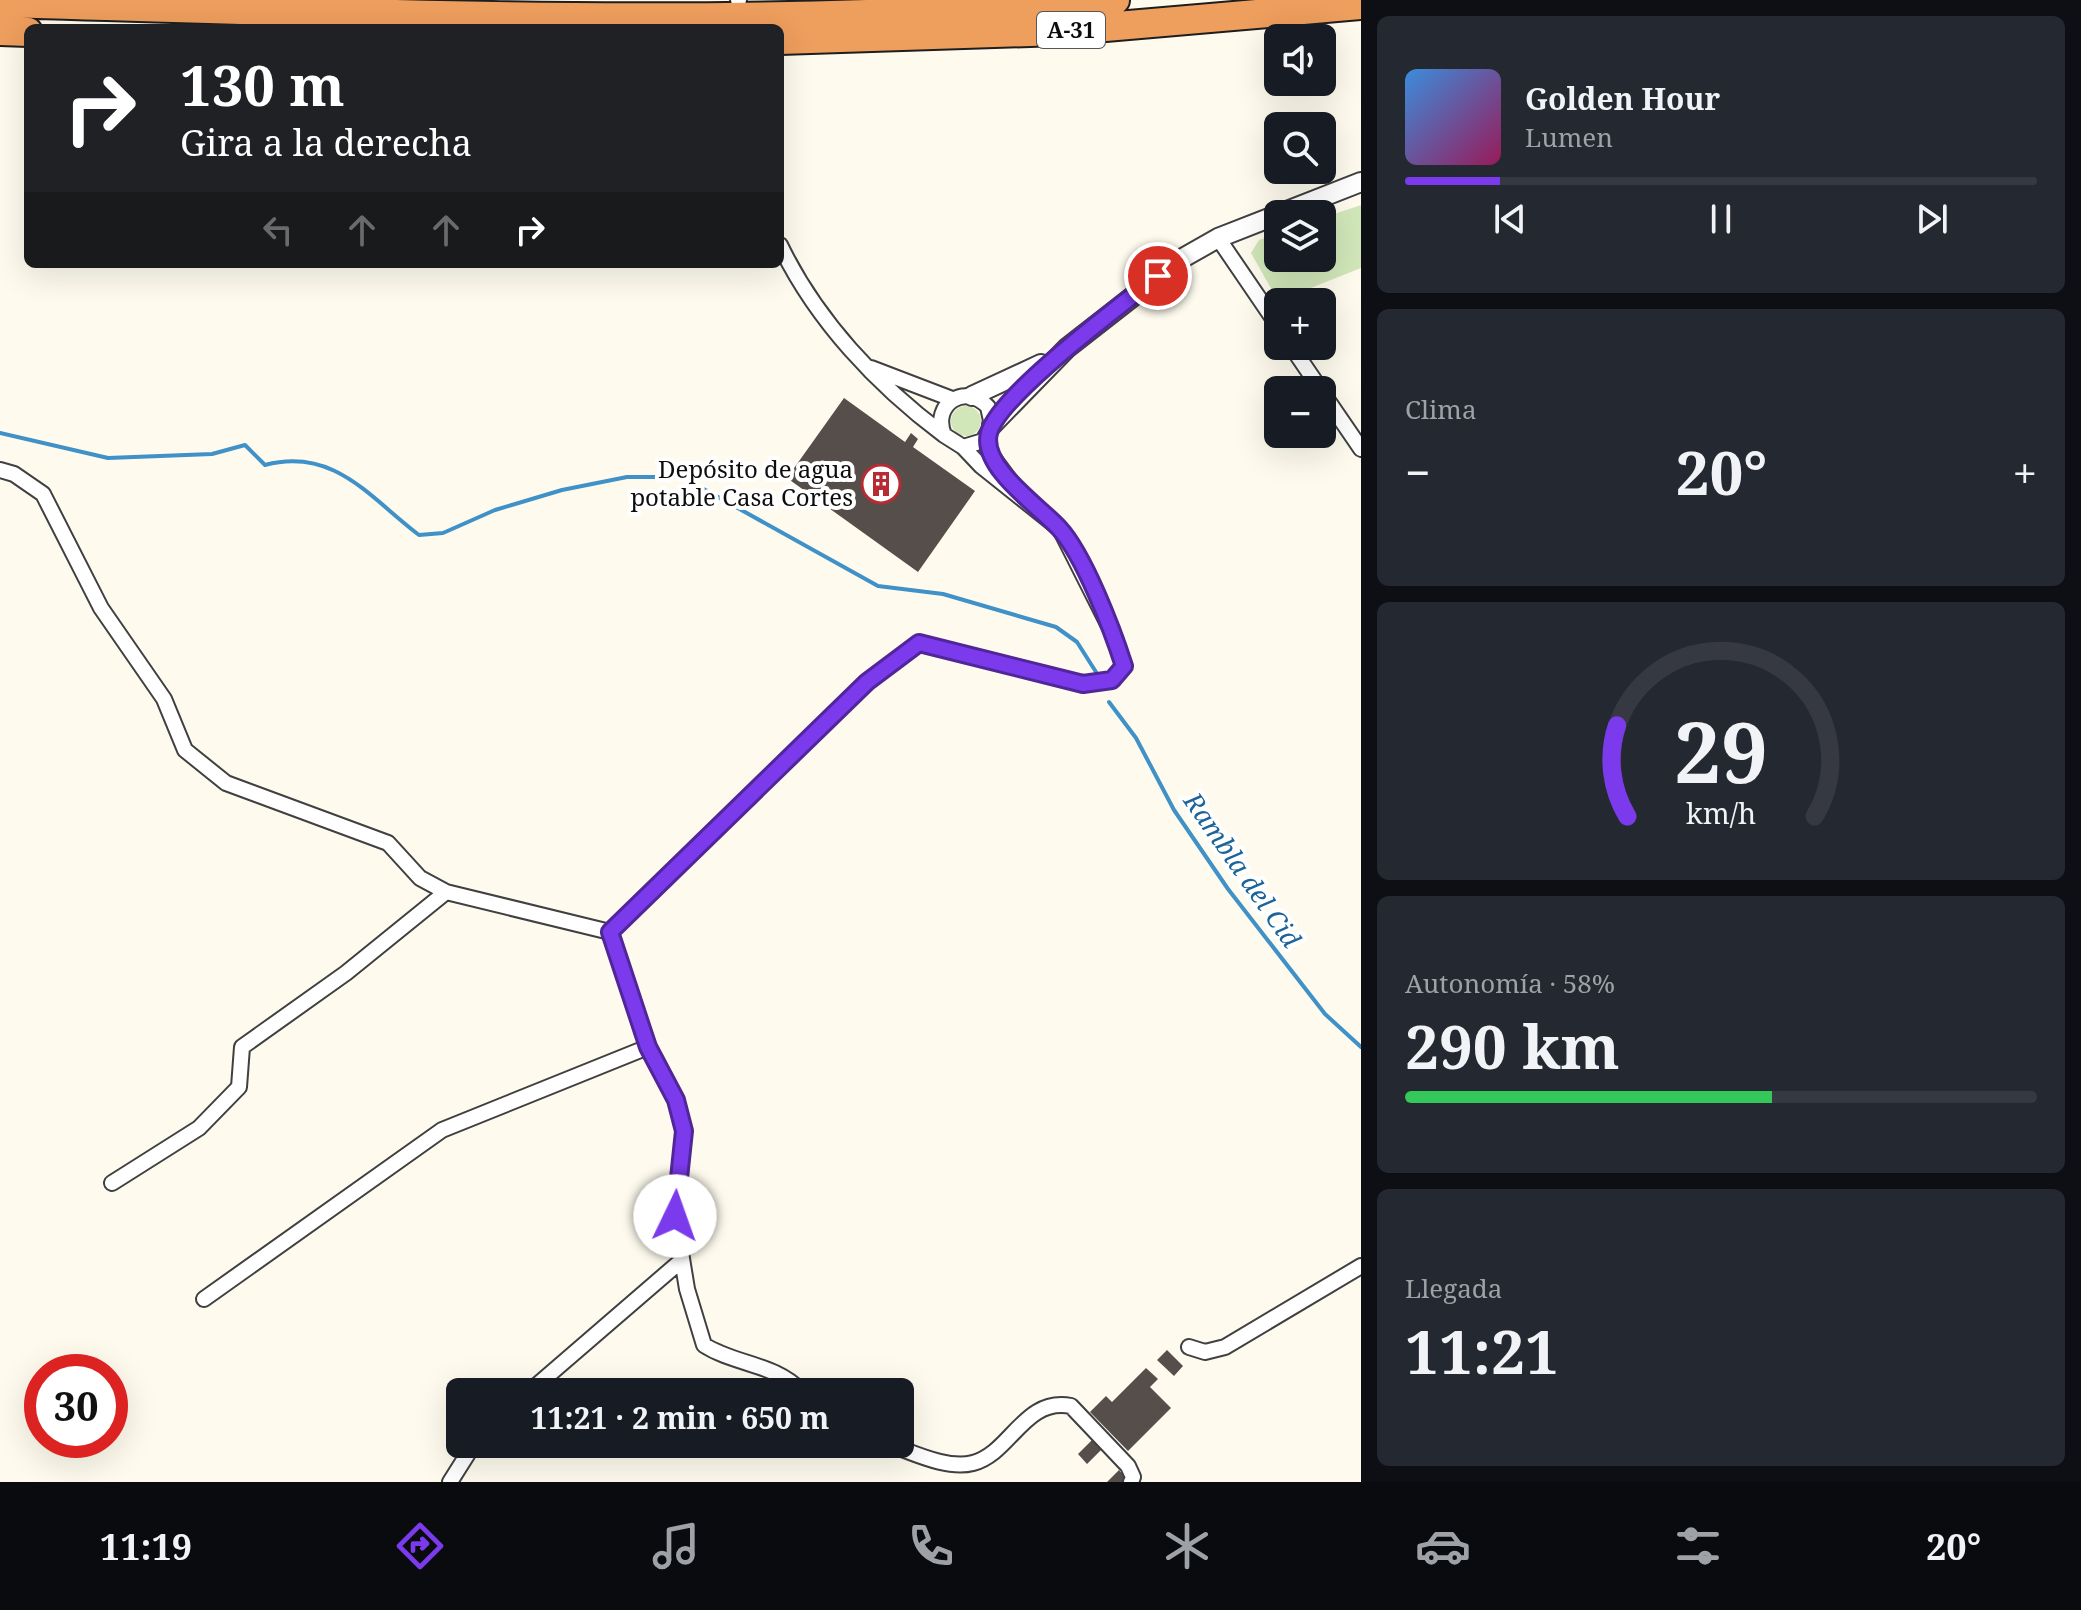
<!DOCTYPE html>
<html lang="es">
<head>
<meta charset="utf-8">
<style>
	body { margin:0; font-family:"Noto Serif",serif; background:#242831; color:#f1f3f6; height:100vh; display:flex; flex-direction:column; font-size:30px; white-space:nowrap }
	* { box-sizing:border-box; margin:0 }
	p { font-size:26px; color:#9ea1a6 }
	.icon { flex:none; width:44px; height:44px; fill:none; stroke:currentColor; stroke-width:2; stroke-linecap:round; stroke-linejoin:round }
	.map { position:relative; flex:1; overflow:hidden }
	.sheet { display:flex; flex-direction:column; gap:16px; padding:16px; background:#0d0f14; width:720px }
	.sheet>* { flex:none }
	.guide { position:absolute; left:24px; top:24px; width:760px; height:244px; border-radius:12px; box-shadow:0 8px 32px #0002; background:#202124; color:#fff; overflow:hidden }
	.buttons { position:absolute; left:1264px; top:24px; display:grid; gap:16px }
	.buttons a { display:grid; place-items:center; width:72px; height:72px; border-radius:12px; background:#171b24; box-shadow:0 8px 32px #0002; font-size:40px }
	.speed { position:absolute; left:24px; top:1354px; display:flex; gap:16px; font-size:40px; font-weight:700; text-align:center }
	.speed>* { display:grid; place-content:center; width:104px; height:104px; border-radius:50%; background:#171b24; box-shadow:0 8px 32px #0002; line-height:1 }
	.speed .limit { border:12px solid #d22; background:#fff; color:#111 }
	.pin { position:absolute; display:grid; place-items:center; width:68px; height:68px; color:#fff; margin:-34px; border:4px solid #fff; border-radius:50%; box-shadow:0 2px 8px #0007 }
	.me { position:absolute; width:88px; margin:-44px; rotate:3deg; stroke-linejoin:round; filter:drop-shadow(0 0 6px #0008) }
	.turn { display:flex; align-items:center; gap:28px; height:168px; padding:0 24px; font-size:36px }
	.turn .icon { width:104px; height:104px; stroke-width:2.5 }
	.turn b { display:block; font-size:56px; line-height:68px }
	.lanes { display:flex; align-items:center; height:76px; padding:0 24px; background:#0003; justify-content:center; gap:40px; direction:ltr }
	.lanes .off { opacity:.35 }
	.big { font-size:60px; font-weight:700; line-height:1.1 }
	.sheet .card { flex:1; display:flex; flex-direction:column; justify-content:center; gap:12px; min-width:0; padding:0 28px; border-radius:12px; background:#242831 }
	.sheet .dial { align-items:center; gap:0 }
	.dial svg { height:208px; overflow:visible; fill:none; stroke:#363941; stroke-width:7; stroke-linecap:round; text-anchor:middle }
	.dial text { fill:#f1f3f6; stroke:none }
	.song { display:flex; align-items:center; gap:24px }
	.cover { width:96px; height:96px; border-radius:12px; background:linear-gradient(135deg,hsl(210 70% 55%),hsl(330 70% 35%)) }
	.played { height:8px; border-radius:4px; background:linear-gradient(90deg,#7c3aed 15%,#363941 15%) }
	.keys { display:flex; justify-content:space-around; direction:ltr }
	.heat { display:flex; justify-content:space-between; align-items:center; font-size:44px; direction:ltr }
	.charge { height:12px; border-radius:6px; background:linear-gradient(90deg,#34c759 58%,#363941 0) }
	.trip { position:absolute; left:446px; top:1378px; width:468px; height:80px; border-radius:12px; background:#171b24; box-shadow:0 8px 32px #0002; font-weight:700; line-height:80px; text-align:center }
	.tab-bar { display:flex; height:128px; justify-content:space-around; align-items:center; background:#090b0e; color:#9ea1a6 }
	.tab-bar .icon { width:56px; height:56px }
	.tab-bar .current { color:#7c3aed }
	.tab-bar b { font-size:36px; color:#f1f3f6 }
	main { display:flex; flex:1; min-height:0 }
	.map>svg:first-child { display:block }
	.green { fill:#d1e7b9 }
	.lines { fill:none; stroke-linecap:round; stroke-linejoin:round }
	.stream { stroke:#3f91c7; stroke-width:4 }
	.building { fill:#554e4a }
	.minor-casing { stroke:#404040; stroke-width:18 }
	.tertiary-casing { stroke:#404040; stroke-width:22 }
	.motorway-casing { stroke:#1e1e1e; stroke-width:32 }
	.minor { stroke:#fff; stroke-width:14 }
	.tertiary { stroke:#fff; stroke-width:18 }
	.motorway { stroke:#ee9e5d; stroke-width:28 }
	.route-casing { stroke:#51269a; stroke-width:20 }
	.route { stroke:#7c3aed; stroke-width:14 }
	.labels { text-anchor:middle; stroke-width:8; stroke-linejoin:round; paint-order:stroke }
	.shield { fill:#fff; stroke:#565656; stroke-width:2 }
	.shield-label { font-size:22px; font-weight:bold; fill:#0d0d0d }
	.poi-label { font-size:24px; fill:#0d0d0d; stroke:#fff; text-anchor:end }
	.water-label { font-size:26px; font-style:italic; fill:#1c6399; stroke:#fff }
</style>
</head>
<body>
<main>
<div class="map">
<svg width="1361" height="1482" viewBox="0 0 1361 1482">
	<rect width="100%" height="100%" fill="#fefbee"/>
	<!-- green -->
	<path class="green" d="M1361 205V268L1278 301 1251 253 1259 240 1278 233V258H1322V218Z
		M951 421a15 15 0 1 1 30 0a15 15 0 1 1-30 0Z"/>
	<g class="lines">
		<!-- stream -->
		<path class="stream" d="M0 433 108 458 212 454 245 445 265 465C334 447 369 497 419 535L443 533 495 510 562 490 627 477H682L878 586 943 594 1056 627 1077 642 1096 672
			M1109 702 1136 738 1174 810 1228 889 1325 1014 1361 1047"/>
	</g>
	<!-- building -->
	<path class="building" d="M844 398 905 442 911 433 918 439 913 447 975 491 918 572 787 478Z
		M1167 1350 1183 1366 1174 1376 1157 1360Z
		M1146 1368 1158 1379 1150 1387 1171 1408 1128 1451 1090 1412 1106 1396 1112 1402Z
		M1092 1440 1101 1450 1087 1464 1078 1454Z
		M1119 1470 1126 1478 1124 1482H1107Z"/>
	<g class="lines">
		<!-- minor casing -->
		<g class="minor-casing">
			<path id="minor" d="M738 0H739
				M1218 238 1278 326
				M780 245C816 320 877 385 944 435
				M1291 346 1321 390
				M871 368 952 399
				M1322 392 1361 449
				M988 436 989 452 1012 483
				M0 470 14 474 43 494 101 608 164 699 185 750 226 783 388 843 420 878 446 892 610 932
				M112 1183 199 1128 239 1087 242 1047 346 973 446 892
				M204 1299 442 1130 648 1047
				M1189 1347 1205 1352 1225 1347 1361 1266
				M529 1392 682 1260
				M802 1392C775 1363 735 1365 704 1345L687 1289 675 1216 684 1131 676 1100 648 1047 610 932 867 682 919 643 1083 684 1112 680 1124 666 1115 638 1060 529 981 466 963 447 944 435C931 404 966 382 988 407L992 425 983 441 963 447
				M888 1444C912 1452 947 1470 973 1463 1011 1453 1024 1397 1071 1406L1128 1466 1133 1477 1131 1482
				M450 1482 474 1444"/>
		</g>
		<!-- tertiary casing -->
		<g class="tertiary-casing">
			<path id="tertiary" d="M972 396 1041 364
				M992 425 1067 348 1181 259 1218 238 1361 182"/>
		</g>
		<!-- motorway casing -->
		<g class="motorway-casing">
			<path id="motorway" d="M0 3C371 13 745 31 1115 0
				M0 31 28 32
				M780 40 1059 31 1361 5"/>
		</g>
		<!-- minor -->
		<use href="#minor" class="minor"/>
		<!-- tertiary -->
		<use href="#tertiary" class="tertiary"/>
		<!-- motorway -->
		<use href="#motorway" class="motorway"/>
	</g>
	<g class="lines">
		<!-- route casing -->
		<g class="route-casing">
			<path id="route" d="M675 1216 684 1131 676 1100 648 1047 610 932 867 682 919 643 1083 684 1112 680 1124 666C1112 629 1084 555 1059 528 1039 506 980 467 989 433 999 395 1123 304 1158 276"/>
		</g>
		<!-- route -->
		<use href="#route" class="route"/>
	</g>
	<!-- icons -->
	<defs>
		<g id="building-ring" transform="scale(2)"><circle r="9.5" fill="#fff" stroke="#b72b33" stroke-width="1.5"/><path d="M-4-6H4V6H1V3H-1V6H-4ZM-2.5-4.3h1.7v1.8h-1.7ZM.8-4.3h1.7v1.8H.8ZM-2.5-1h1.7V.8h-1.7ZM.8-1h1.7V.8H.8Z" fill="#b72b33"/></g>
	</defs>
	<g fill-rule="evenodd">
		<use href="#building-ring" x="881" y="484"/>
	</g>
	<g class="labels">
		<!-- shield labels -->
		<rect class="shield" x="1037" y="12" width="68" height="36" rx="6"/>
		<g class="shield-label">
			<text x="1071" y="38">A-31</text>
		</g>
		<!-- poi labels -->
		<g class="poi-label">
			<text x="853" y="478">Depósito de agua<tspan x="853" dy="28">potable Casa Cortes</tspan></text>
		</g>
		<!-- water labels -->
		<g class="water-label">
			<text transform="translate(1242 870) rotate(55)" y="9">Rambla del Cid</text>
		</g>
	</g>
</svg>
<div class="buttons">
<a><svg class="icon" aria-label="sound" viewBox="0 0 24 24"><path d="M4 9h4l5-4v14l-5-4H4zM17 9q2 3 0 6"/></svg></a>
<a><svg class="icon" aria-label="search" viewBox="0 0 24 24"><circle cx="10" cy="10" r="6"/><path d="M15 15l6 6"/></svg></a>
<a><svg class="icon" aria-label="layers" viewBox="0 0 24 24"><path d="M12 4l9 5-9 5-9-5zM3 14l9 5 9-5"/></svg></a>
<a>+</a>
<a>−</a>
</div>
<div class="speed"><div class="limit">30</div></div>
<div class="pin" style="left:1158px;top:276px;background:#d93025"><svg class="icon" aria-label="arrive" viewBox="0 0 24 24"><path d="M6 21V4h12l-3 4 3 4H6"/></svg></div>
<svg class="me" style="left:675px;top:1216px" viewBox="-20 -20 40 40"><circle r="19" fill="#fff"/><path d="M0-13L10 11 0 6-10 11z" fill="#7c3aed"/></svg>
<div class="trip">11:21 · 2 min · 650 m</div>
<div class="guide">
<div class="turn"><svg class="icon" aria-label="right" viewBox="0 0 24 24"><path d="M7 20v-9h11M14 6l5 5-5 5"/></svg><div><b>130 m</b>Gira a la derecha</div></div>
<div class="lanes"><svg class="icon off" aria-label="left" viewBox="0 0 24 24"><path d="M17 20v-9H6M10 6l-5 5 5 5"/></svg><svg class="icon off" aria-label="ahead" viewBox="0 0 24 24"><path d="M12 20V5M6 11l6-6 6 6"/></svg><svg class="icon off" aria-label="ahead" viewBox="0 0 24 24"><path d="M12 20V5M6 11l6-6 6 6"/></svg><svg class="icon" aria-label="right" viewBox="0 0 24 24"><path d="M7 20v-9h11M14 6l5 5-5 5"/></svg></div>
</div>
</div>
<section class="sheet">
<div class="card">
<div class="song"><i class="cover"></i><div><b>Golden Hour</b><p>Lumen</p></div></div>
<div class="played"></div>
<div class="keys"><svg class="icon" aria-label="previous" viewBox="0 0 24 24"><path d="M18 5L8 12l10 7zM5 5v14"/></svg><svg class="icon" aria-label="pause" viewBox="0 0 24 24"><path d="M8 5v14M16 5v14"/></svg><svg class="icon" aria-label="next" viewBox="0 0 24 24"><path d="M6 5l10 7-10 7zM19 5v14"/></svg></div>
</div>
<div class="card"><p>Clima</p>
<div class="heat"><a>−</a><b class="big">20°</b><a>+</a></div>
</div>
<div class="card dial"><svg viewBox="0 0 100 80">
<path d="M14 69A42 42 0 1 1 86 69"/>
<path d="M14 69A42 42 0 0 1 10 34" stroke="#7c3aed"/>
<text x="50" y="56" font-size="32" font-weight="700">29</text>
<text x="50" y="72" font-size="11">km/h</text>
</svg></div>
<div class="card"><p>Autonomía · 58%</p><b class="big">290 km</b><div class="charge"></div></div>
<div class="card"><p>Llegada</p><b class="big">11:21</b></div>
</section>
</main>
<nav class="tab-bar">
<b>11:19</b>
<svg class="icon current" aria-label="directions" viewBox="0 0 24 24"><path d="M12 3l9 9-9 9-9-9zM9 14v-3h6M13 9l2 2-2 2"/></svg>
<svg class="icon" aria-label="music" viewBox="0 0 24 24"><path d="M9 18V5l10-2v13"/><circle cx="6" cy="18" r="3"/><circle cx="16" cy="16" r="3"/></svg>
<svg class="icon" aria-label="phone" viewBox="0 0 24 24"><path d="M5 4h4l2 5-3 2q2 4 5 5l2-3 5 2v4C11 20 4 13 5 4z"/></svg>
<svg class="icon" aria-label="climate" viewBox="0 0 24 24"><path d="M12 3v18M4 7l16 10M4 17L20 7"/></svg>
<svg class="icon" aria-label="car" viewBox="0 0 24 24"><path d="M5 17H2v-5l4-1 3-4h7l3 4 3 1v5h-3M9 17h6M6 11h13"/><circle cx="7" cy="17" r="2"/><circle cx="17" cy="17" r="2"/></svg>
<svg class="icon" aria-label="filters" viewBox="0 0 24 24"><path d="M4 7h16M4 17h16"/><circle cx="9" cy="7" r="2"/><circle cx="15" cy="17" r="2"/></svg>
<b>20°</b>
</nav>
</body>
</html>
